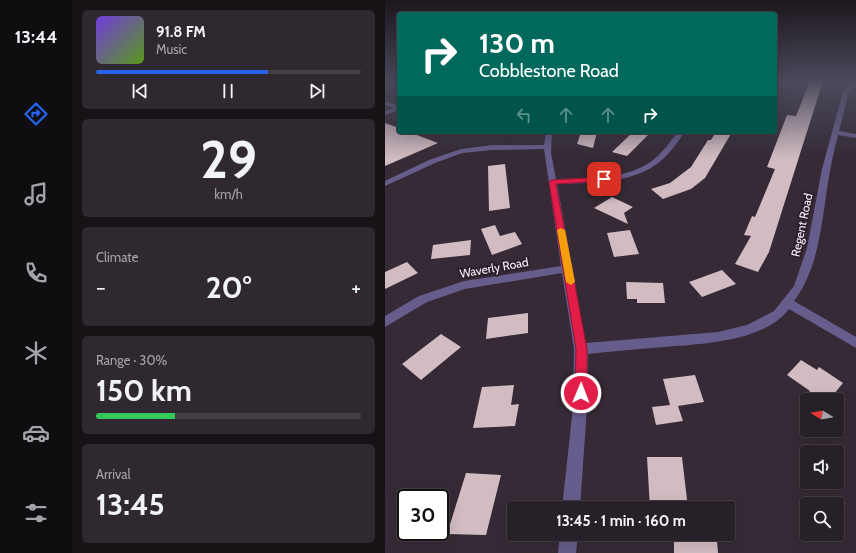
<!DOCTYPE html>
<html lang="en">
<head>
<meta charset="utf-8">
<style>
	body { margin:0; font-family:Cabin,sans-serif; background:#302830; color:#f1f3f6; height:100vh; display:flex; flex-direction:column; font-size:15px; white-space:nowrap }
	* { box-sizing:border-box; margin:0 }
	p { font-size:13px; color:#a5a3a8 }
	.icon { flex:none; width:22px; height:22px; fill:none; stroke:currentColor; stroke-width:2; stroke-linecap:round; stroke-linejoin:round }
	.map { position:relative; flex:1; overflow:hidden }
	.details { display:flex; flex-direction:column; gap:10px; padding:10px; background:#161216; width:313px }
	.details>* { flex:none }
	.hud { position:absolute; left:12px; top:12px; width:380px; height:122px; border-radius:4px; box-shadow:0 4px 16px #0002,0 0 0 1px #443e45; background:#00695c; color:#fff; overflow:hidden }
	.needle { width:26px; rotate:281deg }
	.controls { position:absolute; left:415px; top:393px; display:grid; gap:8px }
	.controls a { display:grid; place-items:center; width:44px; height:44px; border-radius:4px; background:#282028; box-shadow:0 4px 16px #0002,0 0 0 1px #443e45; font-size:20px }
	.speed { position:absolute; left:12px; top:489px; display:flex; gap:8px; font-size:20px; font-weight:700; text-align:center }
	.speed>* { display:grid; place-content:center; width:52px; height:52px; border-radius:50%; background:#282028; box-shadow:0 4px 16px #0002,0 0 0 1px #443e45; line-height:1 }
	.speed .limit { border:2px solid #111; border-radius:6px; background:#fff; color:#111 }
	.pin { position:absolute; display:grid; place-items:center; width:34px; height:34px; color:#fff; margin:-17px; border-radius:8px; box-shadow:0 2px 6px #0006 }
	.me { position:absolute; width:44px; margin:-22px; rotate:1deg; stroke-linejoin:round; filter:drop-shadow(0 0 3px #0008) }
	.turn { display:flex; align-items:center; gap:14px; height:84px; padding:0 16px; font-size:18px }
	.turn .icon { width:52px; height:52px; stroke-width:2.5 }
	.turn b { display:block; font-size:28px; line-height:34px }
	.lanes { display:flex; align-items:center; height:38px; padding:0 16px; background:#0003; justify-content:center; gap:20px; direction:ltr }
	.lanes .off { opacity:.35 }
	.big { font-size:30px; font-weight:700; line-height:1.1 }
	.details .widget { flex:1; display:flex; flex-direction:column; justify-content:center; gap:6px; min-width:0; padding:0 14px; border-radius:6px; background:#302830 }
	.details .dial { align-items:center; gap:0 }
	.dial b { font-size:52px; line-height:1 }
	.song { display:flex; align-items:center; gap:12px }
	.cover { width:48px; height:48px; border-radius:6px; background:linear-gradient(135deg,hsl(260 70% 55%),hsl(90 70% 35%)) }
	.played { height:4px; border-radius:2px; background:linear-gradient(90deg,#2563eb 65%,#443e45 65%) }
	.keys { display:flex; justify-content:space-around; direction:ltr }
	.heat { display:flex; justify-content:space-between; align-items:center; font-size:22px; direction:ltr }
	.charge { height:6px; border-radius:3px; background:linear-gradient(90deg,#34c759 30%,#443e45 0) }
	.trip { position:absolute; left:122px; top:501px; width:228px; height:40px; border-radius:4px; background:#282028; box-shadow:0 4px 16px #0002,0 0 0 1px #443e45; font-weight:700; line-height:40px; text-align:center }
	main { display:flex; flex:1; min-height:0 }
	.dock { display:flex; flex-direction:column; width:72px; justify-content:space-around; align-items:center; background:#100d10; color:#a5a3a8 }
	.dock .icon { width:28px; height:28px }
	.dock .on { color:#2563eb }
	.dock b { font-size:18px; color:#f1f3f6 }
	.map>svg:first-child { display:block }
	.building { fill:#d2bcc2 }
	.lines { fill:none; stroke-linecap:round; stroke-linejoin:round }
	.minor { fill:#675d8c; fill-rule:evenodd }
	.route { fill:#e11d48; stroke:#92132f }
	.slow { fill:#f59e0b }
	.labels { text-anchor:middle; stroke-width:4; stroke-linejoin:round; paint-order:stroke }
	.street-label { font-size:12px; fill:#faf2fa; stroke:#2b202b }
</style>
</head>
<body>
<main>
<nav class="dock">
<b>13:44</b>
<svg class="icon on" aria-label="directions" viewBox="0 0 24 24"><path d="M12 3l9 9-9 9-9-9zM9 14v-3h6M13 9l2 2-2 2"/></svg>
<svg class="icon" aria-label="music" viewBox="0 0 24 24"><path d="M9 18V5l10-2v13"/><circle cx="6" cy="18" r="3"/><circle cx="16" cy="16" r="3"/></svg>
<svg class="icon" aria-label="phone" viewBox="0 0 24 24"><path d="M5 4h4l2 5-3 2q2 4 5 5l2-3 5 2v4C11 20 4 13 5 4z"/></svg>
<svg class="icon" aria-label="climate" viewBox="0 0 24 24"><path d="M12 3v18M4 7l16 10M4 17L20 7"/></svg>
<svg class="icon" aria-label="car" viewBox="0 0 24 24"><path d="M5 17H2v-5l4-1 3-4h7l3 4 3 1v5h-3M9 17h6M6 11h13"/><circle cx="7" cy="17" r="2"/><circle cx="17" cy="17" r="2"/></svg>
<svg class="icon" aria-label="filters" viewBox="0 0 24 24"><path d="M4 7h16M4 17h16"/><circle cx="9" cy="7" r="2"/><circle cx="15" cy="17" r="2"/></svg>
</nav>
<section class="details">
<div class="widget">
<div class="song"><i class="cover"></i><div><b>91.8 FM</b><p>Music</p></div></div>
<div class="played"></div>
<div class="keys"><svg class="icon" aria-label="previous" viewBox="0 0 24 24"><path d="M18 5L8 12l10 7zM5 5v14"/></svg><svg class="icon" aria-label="pause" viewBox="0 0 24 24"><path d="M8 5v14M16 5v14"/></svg><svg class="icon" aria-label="next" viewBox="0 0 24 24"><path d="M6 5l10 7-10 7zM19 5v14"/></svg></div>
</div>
<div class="widget dial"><b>29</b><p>km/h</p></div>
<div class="widget"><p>Climate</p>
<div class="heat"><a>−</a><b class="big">20°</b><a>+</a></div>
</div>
<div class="widget"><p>Range · 30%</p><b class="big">150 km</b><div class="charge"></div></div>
<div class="widget"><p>Arrival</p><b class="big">13:45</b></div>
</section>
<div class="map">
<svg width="471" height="553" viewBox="0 0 471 553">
	<rect width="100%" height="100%" fill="#352a35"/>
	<!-- building -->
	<path class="building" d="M425 81H438L384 252 373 272 350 264 366 236 359 235 367 216 370 217 390 169 382 167 402 115 411 116Z
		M0 123 14 128V132H24L53 143 0 166Z
		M196 132H212L208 148 192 144Z
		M248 132H266L242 156 227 152Z
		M331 132H347L320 178 306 189 278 199 266 189 285 183 306 167 323 140H326Z
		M120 164 125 208 104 211 103 166Z
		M227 197 248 207 239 213 243 224 209 208Z
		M110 225 115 236 130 232 137 244 107 255 96 229Z
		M245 230 254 254 229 257 222 233Z
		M86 240 85 255 46 259 48 245Z
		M22 262 33 273 0 289V272Z
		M337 270 351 284 317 297 304 282Z
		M241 282 278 283 280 303H252V299H242Z
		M143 313V333L101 339 103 318Z
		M56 334 76 347 36 380 17 364Z
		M416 360 432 370 434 367 458 383 444 400H418L425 391 402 375Z
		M310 375 319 402 293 406 298 421 271 425 267 407 285 405 278 379Z
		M129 385 126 405 134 404 130 426 88 428 97 387Z
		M262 457H297L303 508H265Z
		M81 473 116 475 101 535 62 534Z
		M289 539 332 541 333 553H289Z"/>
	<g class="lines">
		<!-- minor -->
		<path class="minor" d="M471 82V86L464 92 454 131 471 134V138L453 135C450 147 447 159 445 171 437 214 436 266 409 301L471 337V348L404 309C379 342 317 344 279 347 253 349 228 351 203 354L202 407 195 508H177L188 407 189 349 177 273 80 289 42 302 0 327V316L34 296 79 281 176 266 159 149 107 150 77 153 50 163 0 186V181L44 160 76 149 107 145H159L161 132H167L166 153 171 179C201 178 237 180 264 163 276 155 284 143 293 132H300C291 144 282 158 269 166 241 184 203 183 172 184L201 343 333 332 362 325 389 311 409 286 422 248 437 169 458 92 462 87Z
			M0 101 14 105V110L0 115V111L9 108 0 105Z
			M175 534H193L191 553H173Z"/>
	</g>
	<!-- sky -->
	<linearGradient id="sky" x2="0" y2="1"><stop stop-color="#1d171d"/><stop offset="0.51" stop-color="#4b4a5c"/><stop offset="1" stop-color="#4b4a5c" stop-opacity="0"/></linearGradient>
	<rect width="471" height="159" fill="url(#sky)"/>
	<!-- route -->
	<path class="route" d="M219 177 222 179 221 181 171 184 202 349V393L200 397 196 398 191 397 190 393 191 349 164 182 167 180Z"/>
	<!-- slow -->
	<path class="slow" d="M176 228 180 230 190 282 186 285 181 282 172 230Z"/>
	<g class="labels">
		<!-- street labels -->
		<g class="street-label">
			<text transform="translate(417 225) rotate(-78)" y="4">Regent Road</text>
			<text transform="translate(109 268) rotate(-10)" y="4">Waverly Road</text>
		</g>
	</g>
</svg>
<div class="controls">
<a><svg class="needle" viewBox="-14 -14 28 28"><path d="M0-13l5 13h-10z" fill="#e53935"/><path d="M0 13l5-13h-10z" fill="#a5a3a8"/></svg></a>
<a><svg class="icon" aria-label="sound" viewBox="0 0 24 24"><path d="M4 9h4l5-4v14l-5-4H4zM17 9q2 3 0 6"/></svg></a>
<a><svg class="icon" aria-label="search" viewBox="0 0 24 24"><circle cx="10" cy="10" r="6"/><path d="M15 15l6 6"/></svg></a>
</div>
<div class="speed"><div class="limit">30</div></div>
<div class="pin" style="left:219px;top:179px;background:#d93025"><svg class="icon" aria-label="arrive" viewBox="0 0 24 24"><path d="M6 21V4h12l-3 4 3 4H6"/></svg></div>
<svg class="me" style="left:196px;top:393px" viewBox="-20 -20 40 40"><circle r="17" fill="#e11d48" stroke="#fff" stroke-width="3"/><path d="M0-11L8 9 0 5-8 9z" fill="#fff"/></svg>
<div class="trip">13:45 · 1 min · 160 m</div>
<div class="hud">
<div class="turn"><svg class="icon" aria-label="right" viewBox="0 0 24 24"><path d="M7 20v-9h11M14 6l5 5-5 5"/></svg><div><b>130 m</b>Cobblestone Road</div></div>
<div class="lanes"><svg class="icon off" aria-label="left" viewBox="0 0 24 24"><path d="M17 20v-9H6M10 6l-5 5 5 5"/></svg><svg class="icon off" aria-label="ahead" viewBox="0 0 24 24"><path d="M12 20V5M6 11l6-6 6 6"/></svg><svg class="icon off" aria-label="ahead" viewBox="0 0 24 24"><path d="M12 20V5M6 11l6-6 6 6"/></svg><svg class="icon" aria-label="right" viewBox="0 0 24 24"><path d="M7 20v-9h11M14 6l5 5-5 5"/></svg></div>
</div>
</div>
</main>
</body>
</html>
